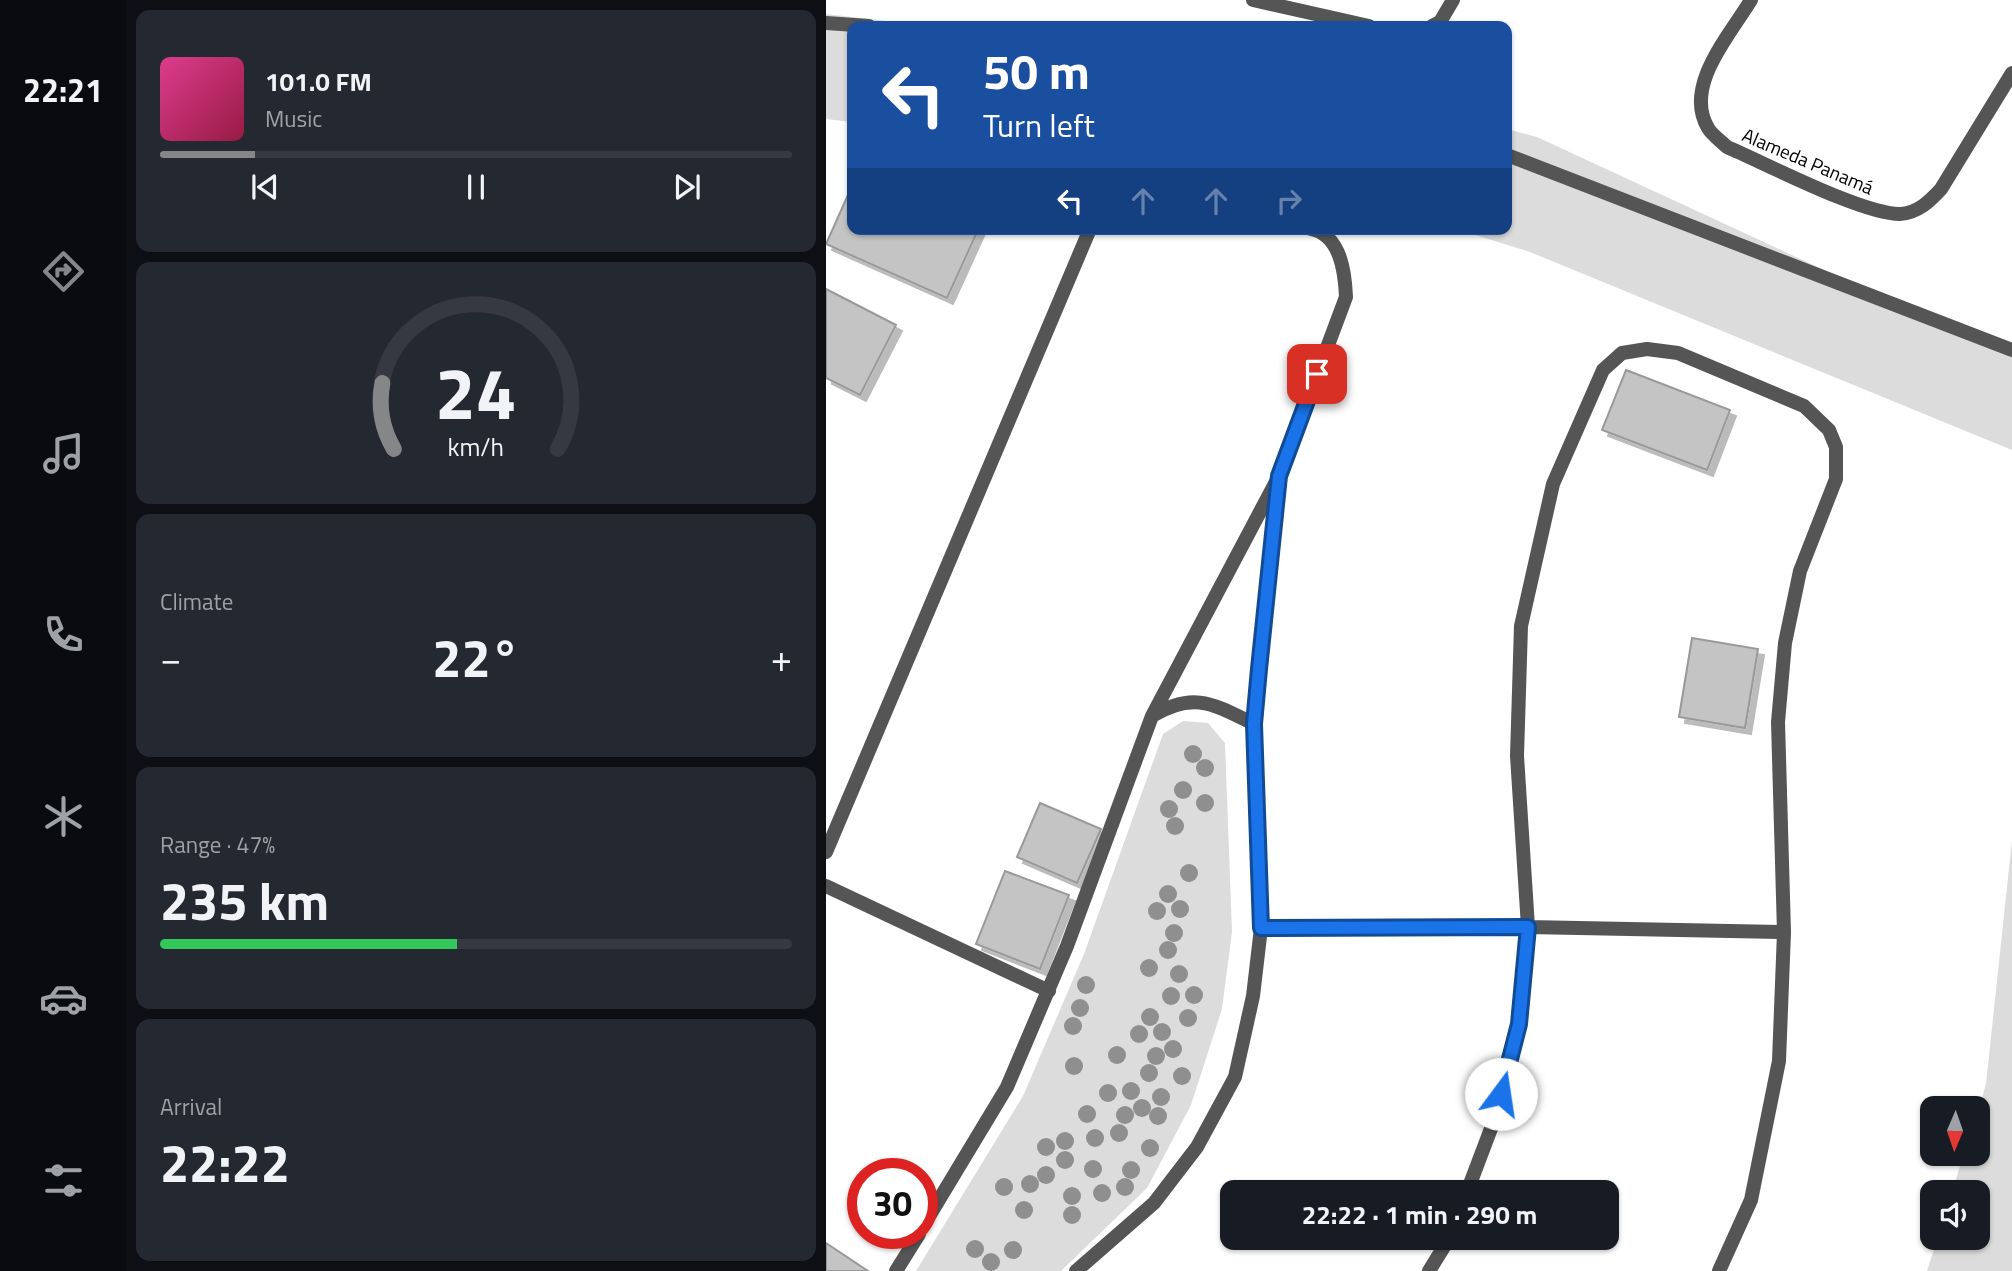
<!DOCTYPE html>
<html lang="en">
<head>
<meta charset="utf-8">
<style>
	body { margin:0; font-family:"Titillium Web",sans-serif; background:#242831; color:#f1f3f6; height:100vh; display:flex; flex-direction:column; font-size:26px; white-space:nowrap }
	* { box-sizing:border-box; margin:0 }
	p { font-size:23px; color:#9ea1a6 }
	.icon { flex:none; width:38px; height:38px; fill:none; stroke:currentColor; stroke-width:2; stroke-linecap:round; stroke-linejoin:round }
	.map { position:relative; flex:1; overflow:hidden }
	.panel { display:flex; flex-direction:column; gap:10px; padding:10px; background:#0d0f14; width:700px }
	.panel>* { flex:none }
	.banner { position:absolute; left:21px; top:21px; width:665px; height:214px; border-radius:14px; box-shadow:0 2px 5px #0004; background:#1a4fa0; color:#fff; overflow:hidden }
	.needle { width:46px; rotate:182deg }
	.fabs { position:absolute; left:1094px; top:1096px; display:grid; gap:14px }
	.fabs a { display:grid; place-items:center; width:70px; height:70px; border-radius:14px; background:#171b24; box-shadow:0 2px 5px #0004; font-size:35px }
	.speed { position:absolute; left:21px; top:1158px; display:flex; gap:14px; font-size:35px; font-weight:700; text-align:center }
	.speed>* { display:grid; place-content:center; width:91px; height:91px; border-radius:50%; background:#171b24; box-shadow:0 2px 5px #0004; line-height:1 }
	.speed .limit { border:10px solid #d22; background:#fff; color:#111 }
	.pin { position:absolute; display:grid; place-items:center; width:60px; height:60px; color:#fff; margin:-30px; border-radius:14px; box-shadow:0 4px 10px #0006 }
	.me { position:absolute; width:77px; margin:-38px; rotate:14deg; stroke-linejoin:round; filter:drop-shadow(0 0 5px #0008) }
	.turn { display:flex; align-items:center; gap:24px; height:147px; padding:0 21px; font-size:32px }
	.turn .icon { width:91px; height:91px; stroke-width:2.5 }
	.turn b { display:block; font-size:49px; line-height:60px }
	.lanes { display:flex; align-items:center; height:66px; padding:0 21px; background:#0003; justify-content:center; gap:35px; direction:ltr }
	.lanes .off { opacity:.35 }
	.big { font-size:52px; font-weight:700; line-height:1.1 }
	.panel .widget { flex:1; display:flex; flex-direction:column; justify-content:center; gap:10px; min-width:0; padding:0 24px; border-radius:14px; background:#242831 }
	.panel .dial { align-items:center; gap:0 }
	.dial svg { height:182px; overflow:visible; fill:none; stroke:#363941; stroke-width:7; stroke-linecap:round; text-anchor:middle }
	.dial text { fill:#f1f3f6; stroke:none }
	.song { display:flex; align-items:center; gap:21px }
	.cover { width:84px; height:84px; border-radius:10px; background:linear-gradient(135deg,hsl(330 70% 55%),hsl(340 70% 35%)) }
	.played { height:7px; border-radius:4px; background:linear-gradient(90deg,#858687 15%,#363941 15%) }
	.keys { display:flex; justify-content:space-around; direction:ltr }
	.heat { display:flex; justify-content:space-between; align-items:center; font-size:38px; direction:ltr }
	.charge { height:10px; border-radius:5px; background:linear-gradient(90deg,#34c759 47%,#363941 0) }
	.trip { position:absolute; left:394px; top:1180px; width:399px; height:70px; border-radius:14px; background:#171b24; box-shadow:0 2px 5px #0004; font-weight:700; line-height:70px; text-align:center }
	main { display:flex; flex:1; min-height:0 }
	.tabs { display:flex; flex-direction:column; width:126px; justify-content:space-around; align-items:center; background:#090b0e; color:#9ea1a6 }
	.tabs .icon { width:49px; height:49px }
	.tabs .on { color:#858687 }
	.tabs b { font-size:32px; color:#f1f3f6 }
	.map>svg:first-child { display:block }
	.green { fill:#dcdcdc }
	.building { fill:#c4c4c4; stroke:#999; stroke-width:2; filter:url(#shadow) }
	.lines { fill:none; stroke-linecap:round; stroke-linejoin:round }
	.lane { stroke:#555; stroke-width:14 }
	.street { stroke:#555; stroke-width:14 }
	.tree { fill:#8f8f8f }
	.route-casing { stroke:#114b97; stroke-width:18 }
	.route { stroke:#1a73e8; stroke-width:12 }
	.labels { text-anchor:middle; stroke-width:7; stroke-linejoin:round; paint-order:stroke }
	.street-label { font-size:19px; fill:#000; stroke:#fff }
</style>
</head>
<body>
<main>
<nav class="tabs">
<b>22:21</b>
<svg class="icon on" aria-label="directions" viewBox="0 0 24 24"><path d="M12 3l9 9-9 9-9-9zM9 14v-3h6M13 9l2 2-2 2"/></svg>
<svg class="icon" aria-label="music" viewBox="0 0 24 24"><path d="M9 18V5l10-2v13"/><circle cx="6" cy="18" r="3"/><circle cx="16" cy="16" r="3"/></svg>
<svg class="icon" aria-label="phone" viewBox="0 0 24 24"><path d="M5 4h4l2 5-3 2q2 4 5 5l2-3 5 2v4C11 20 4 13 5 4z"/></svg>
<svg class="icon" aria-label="climate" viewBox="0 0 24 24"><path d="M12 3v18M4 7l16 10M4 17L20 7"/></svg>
<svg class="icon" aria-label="car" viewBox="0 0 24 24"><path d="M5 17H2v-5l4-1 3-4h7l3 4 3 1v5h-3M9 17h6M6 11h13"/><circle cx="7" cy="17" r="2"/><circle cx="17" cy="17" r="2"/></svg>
<svg class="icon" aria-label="filters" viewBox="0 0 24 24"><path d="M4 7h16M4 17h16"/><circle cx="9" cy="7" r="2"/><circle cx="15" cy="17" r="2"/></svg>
</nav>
<section class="panel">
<div class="widget">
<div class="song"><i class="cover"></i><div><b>101.0 FM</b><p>Music</p></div></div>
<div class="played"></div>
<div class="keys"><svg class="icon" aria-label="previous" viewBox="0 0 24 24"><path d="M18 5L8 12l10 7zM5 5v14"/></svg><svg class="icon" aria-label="pause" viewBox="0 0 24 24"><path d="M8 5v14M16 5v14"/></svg><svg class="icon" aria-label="next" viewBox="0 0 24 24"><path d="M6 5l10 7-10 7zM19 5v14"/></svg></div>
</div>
<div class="widget dial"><svg viewBox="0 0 100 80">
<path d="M14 69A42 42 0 1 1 86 69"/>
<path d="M14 69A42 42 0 0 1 9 40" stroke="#858687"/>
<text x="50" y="56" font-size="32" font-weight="700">24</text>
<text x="50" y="72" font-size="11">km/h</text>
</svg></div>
<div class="widget"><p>Climate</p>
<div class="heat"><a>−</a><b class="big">22°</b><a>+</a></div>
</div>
<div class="widget"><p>Range · 47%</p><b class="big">235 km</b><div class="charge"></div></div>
<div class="widget"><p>Arrival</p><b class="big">22:22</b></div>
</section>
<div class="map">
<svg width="1186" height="1271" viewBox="0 0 1186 1271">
	<defs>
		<filter id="shadow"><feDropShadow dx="6" dy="6" stdDeviation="0" flood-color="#0004"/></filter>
	</defs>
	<rect width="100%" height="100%" fill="#fff"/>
	<!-- green -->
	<path class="green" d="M0 14 103 26H26V122L0 119Z
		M681 129 711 137 1186 357V450L704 252 630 229H681Z
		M357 721 382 723 399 743 406 932 396 1009 365 1105 321 1188 235 1271H90L197 1096 258 954 337 734Z
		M1186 840V1271H1101L1112 1237H1152V1192H1126L1138 1153H1152V1111L1160 1084Z"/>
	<!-- building -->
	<path class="building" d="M26 186V229L152 230 121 298 0 244Z
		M0 289 70 325 34 395 0 378Z
		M800 370 904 410 881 470 776 430Z
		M866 638 932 649 919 728 853 717Z
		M214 803 275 829 251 883 191 857Z
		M179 871 243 895 214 969 150 944Z
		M0 1243 42 1271H0Z"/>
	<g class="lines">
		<!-- lane -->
		<path class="lane" d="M0 23 43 26
			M681 155 1186 350"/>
		<!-- street -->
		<path class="street" d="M427 0 543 26
			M925 0C904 35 857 86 882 128 886 135 895 141 901 147 941 164 1036 214 1074 214 1092 213 1104 201 1115 189L1186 73
			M606 26 614 22 627 0
			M326 716C368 691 387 704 428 724
			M0 852 264 229
			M0 886 223 991
			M435 928 702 927 958 932
			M641 1192 669 1118 693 1024 702 927 691 756 695 626 727 484 777 370 796 353 821 349 852 353 978 406 1003 430 1010 447V479L974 571 959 643 952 722 958 932 953 1061 925 1200 893 1271
			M96 1228 181 1087 241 946 326 716 453 476 520 297C519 273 515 235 485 229
			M70 1271 93 1234
			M250 1271 328 1203 371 1147 409 1077 427 996 435 928 428 724 452 486
			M603 1271 624 1237"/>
	</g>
	<!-- trees -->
	<g class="tree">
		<circle cx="367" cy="754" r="9"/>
		<circle cx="379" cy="768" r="9"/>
		<circle cx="357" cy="790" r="9"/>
		<circle cx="379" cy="803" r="9"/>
		<circle cx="343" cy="809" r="9"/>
		<circle cx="349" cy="826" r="9"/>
		<circle cx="363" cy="873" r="9"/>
		<circle cx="342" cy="894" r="9"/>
		<circle cx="354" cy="909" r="9"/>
		<circle cx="331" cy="911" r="9"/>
		<circle cx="348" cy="933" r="9"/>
		<circle cx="342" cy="950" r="9"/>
		<circle cx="323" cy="968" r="9"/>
		<circle cx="353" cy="974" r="9"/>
		<circle cx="260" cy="985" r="9"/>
		<circle cx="368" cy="995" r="9"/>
		<circle cx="345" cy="996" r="9"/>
		<circle cx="254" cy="1008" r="9"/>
		<circle cx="324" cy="1017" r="9"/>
		<circle cx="362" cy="1018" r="9"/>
		<circle cx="247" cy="1026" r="9"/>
		<circle cx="336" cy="1032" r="9"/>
		<circle cx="313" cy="1034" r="9"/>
		<circle cx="347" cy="1049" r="9"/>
		<circle cx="291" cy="1055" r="9"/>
		<circle cx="330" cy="1056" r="9"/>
		<circle cx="248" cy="1066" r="9"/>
		<circle cx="323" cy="1073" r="9"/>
		<circle cx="356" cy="1076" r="9"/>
		<circle cx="305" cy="1091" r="9"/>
		<circle cx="282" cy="1093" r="9"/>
		<circle cx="335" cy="1097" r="9"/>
		<circle cx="316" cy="1108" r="9"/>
		<circle cx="261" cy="1114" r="9"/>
		<circle cx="299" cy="1115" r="9"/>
		<circle cx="332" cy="1116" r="9"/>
		<circle cx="293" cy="1133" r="9"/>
		<circle cx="269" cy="1138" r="9"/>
		<circle cx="239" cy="1141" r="9"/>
		<circle cx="220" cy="1147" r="9"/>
		<circle cx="324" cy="1148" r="9"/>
		<circle cx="239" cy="1160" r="9"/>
		<circle cx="267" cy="1169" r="9"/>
		<circle cx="305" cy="1170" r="9"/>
		<circle cx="220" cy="1175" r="9"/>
		<circle cx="204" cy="1184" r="9"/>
		<circle cx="178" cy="1187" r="9"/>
		<circle cx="299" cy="1187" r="9"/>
		<circle cx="276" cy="1193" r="9"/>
		<circle cx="246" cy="1196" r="9"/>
		<circle cx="198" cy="1210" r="9"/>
		<circle cx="246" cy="1215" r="9"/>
		<circle cx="149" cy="1249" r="9"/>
		<circle cx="187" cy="1250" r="9"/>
		<circle cx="165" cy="1262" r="9"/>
	</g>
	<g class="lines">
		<!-- route casing -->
		<g class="route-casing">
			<path id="route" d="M491 374 453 476 433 669 428 724 435 928 702 927 693 1024 675 1094"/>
		</g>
		<!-- route -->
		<use href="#route" class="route"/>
	</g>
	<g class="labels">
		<!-- street labels -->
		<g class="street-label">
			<text transform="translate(982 161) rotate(23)" y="7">Alameda Panamá</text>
		</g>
	</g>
</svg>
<div class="fabs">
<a><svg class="needle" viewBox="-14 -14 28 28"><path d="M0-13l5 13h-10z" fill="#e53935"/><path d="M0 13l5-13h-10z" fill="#9ea1a6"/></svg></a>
<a><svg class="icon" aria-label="sound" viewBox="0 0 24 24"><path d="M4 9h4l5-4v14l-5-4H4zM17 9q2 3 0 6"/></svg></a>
</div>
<div class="speed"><div class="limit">30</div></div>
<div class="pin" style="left:491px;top:374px;background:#d93025"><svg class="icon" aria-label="arrive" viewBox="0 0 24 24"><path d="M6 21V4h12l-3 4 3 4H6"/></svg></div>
<svg class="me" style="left:675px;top:1094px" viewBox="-20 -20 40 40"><circle r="19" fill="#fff"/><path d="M0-13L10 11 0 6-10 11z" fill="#1a73e8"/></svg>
<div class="trip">22:22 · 1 min · 290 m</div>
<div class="banner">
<div class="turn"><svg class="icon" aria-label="left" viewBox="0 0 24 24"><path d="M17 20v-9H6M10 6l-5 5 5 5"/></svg><div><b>50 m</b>Turn left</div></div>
<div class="lanes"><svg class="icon" aria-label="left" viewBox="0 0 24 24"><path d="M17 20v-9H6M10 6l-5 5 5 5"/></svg><svg class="icon off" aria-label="ahead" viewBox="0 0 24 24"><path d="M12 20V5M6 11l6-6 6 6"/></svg><svg class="icon off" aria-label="ahead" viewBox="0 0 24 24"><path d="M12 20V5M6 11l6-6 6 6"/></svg><svg class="icon off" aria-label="right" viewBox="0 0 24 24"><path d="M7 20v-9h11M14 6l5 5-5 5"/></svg></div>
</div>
</div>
</main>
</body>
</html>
